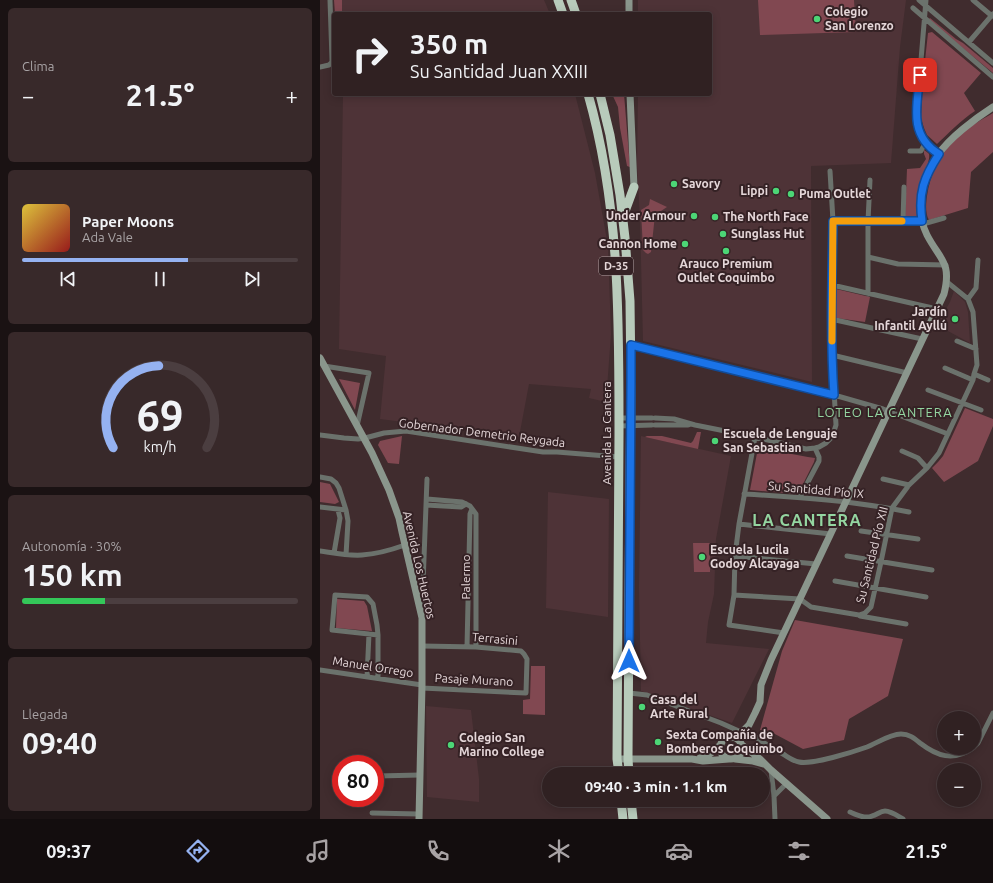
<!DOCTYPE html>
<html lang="es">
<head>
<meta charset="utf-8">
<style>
	body { margin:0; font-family:Ubuntu,sans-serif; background:#38292a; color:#f1f3f6; height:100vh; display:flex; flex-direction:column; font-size:15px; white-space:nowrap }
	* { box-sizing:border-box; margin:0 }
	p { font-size:13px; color:#a8a3a5 }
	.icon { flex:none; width:22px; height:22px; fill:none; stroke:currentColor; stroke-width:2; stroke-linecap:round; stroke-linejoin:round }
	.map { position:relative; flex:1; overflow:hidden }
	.details { display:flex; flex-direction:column; gap:8px; padding:8px; background:#1a1213; width:320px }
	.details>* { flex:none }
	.hud { position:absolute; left:12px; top:12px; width:380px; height:84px; border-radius:4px; box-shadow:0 2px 10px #0003,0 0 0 1px #4b3e40; background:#302122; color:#f1f3f6; overflow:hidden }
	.fabs { position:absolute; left:617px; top:711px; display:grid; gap:8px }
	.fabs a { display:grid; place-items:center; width:44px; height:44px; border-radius:50%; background:#302122; box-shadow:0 2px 10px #0003,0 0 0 1px #4b3e40; font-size:20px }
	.speed { position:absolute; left:12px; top:755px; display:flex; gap:8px; font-size:20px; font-weight:700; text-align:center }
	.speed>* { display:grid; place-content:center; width:52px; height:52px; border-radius:50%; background:#302122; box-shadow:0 2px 10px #0003,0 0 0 1px #4b3e40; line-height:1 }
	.speed .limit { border:6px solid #d22; background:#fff; color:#111 }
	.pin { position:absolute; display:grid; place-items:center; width:34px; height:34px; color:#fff; margin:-17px; border-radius:8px; box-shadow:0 2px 6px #0006 }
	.me { position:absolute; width:44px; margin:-22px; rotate:0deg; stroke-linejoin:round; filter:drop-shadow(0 0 3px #0008) }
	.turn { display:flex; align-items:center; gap:14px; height:84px; padding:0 12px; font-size:18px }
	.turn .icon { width:52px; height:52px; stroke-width:2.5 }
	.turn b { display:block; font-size:28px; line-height:34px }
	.big { font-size:30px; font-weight:700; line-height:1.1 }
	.details .card { flex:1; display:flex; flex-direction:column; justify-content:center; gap:6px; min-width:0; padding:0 14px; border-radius:6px; background:#38292a }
	.details .dial { align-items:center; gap:0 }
	.dial svg { height:104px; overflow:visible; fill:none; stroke:#4b3e40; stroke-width:7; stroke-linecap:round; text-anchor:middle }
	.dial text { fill:#f1f3f6; stroke:none }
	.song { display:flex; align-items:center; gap:12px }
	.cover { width:48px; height:48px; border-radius:6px; background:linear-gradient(135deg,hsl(50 70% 55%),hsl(0 70% 35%)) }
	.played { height:4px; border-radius:2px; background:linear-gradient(90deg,#95b2f1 60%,#4b3e40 60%) }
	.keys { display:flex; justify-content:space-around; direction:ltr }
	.heat { display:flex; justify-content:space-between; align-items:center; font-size:22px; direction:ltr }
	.charge { height:6px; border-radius:3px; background:linear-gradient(90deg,#34c759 30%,#4b3e40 0) }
	.trip { position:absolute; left:222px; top:767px; width:228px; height:40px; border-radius:20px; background:#302122; box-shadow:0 2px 10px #0003,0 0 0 1px #4b3e40; font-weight:700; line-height:40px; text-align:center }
	.dock { display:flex; height:64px; justify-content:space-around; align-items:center; background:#130d0e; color:#a8a3a5 }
	.dock .icon { width:28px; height:28px }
	.dock .active { color:#95b2f1 }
	.dock b { font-size:18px; color:#f1f3f6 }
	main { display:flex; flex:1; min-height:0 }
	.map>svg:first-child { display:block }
	.built { fill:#4e3337 }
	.green { fill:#814851 }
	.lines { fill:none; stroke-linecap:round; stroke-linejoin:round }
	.street { stroke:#6b726c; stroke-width:5 }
	.secondary { stroke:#8a968c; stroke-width:7 }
	.highway { stroke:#b8cbbb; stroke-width:9 }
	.route-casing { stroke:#114b97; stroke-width:10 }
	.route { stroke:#1a73e8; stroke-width:7 }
	.slow { stroke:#f59e0b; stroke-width:7 }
	.poi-dot { fill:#4cd676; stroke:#352225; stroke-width:1.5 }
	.labels { text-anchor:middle; stroke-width:4; stroke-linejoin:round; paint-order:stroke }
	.shield { fill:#352225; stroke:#b0a1a3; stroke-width:1 }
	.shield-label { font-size:11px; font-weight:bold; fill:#e5d7d9 }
	.poi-label { font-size:12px; font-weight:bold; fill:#e5d7d9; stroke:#352225; text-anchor:start }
	.street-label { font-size:12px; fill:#e5d7d9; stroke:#352225 }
	.neighbourhood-label { font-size:13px; letter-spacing:1px; fill:#94d6a1; stroke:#352225 }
	.district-label { font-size:16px; font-weight:bold; letter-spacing:1px; fill:#94d6a1; stroke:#352225 }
</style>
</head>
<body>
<main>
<section class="details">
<div class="card"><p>Clima</p>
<div class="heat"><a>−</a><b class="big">21.5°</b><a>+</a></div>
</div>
<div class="card">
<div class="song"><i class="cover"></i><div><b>Paper Moons</b><p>Ada Vale</p></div></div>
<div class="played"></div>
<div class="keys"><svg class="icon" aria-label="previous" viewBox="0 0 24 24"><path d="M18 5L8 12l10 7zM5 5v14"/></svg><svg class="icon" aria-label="pause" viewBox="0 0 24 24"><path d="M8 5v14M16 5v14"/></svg><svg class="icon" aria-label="next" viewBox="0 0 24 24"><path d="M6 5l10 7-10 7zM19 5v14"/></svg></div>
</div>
<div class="card dial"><svg viewBox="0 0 100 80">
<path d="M14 69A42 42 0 1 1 86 69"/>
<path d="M14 69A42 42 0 0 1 49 6" stroke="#95b2f1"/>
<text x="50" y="56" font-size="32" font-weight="700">69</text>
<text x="50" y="72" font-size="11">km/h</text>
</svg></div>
<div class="card"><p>Autonomía · 30%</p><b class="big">150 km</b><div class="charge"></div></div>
<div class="card"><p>Llegada</p><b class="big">09:40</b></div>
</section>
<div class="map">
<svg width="673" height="819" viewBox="0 0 673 819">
	<rect width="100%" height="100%" fill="#402c2e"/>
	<!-- built -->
	<path class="built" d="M22 0H224L230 14H22Z
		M318 0H586L580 47 571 163 491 166 492 382 323 341 320 219 317 165 318 94H390V14H318Z
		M23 94H255L275 173 288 246 291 334 286 402 269 398 271 389 209 384 199 437 60 419 66 356 19 349Z
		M634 291 645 302 648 312 650 343 617 325 630 302Z
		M321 436 411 456 396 539 394 594 388 622 386 643 449 649 412 723 321 691 319 588Z
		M228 492 289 499 288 617 226 608Z
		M106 706 151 710 159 779V802L107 797Z"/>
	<!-- green -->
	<path class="green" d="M14 0H22V14H15Z
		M438 0H534L536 32 440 35Z
		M610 18 636 39 643 43 673 68V73L611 22 609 19Z
		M612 32 661 73 644 93 655 111C641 120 629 133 617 144L607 135 604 128 601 118 603 79 608 33Z
		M292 94H304L310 167 307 166 300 128 298 107Z
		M673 113V152L651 172 648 208 609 220C605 214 606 203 607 196 610 174 621 152 638 137 648 127 661 120 673 113Z
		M604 150C606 151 608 153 609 154 611 161 599 186 598 194 597 202 597 211 597 219L585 218 587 169 600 168 606 159 604 154Z
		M330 199 347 207 335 215 331 252 328 254 326 253 323 250 321 210 329 205Z
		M516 289 550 297 545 322 516 318Z
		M19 379 40 383 35 410Z
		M645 408 673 419V426L658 461 624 482 612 468 618 462 623 456Z
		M377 432H381L378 449 325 437 327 436H342L371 443 373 441Z
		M82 436 79 464 68 463 58 445 60 441Z
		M438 448H440L488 457 495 458 494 462 478 494 430 490Z
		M0 482 10 484 19 502 15 504 0 502Z
		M373 543H390V572H374Z
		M17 599 44 601 47 606 52 631 16 628Z
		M475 620 583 639 568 696 529 719 524 740 483 749 453 733 440 730 462 651Z
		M211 666H225V715L203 714V700L210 699Z"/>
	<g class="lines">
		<!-- street -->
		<path class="street" d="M599 0 673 63
			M606 0 596 120C599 134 606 146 619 154
			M653 0 672 16
			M593 8 673 77
			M649 42 673 14
			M0 67 9 65 12 62V60L10 0
			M590 151H601L603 147 607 144
			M513 221H602
			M583 221 584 187
			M603 224 624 218
			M548 257 578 264 626 265
			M512 285 617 309
			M548 294V221L550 180
			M648 299 656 288 658 260
			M511 319 602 339
			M637 341 656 349
			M311 345 514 395 563 409 628 434
			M512 355 587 373
			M4 366 49 373 37 426
			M625 368 653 380
			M654 374 668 380
			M608 390 661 410
			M299 418H332
			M335 418 354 419 375 425 435 437 486 449 495 448 499 447 506 443 512 437 516 425 512 355 513 221 510 171
			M335 425H368
			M299 426 332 425
			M0 435 24 438 38 439 45 438 64 433 86 431 223 452H237L299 457
			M435 437 419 524 415 556 414 595 409 625 464 633
			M582 451 598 458 607 468
			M0 477 11 479 16 483 19 488 26 510 28 521 26 555
			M563 479 589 485
			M424 494C479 497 535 501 589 512
			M480 497 499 461V457L495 448
			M107 499 142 502 150 506 156 514V647
			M106 505 141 507 146 504
			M0 507 26 510
			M419 524 511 534
			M541 531 598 539
			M0 551C14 553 28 556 42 555 57 554 71 550 85 545
			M14 553 20 518 18 510
			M415 556 496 564
			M527 556 612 570
			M515 581 606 597
			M414 595 480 599 491 607 539 615 545 613 551 607 561 562 572 508 589 485 607 468 619 453 653 380 654 374 657 365 653 312 648 299 627 282
			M102 611 107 479
			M540 616 586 624
			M147 647 150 514 152 509
			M0 670 102 685
			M47 677 49 634
			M58 678V635L57 625 53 604 47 597 15 595 12 630 58 635
			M102 688 206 693 207 659 204 654 201 651 156 647 102 646
			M309 693 327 695 401 723 421 732
			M425 729C429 732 433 735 437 738 445 744 454 749 463 754 468 757 473 761 479 762 492 765 533 752 547 747 557 743 570 734 581 734 589 734 594 738 600 743 617 756 633 762 653 748
			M654 747 658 743 673 713
			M451 770 454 796 455 819
			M57 776 100 775
			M454 796 467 783
			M530 812C537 815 545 819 552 816 557 815 560 811 565 811 571 811 578 816 583 819
			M52 813 99 814"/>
		<!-- secondary -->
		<path class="secondary" d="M309 0V14
			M310 94 314 187
			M0 358 52 453 69 490 79 518 82 532 102 618V685L99 819
			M400 748a11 11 0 1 1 22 0a11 11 0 1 1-22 0Z
			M410 737 421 732 425 729 429 725 435 713 440 702 441 685 451 660 624 294C632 262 620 260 607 235 594 209 602 178 618 155 629 138 656 118 673 107
			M422 745 440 759 451 770 507 819
			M380 758C389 756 395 751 401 744
			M297 759H372L383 761 409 759
			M415 759 433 761 444 764"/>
		<!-- highway -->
		<path class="highway" d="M238 0 243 14
			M251 0 256 14
			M268 94C300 206 299 318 299 434 299 542 297 651 297 759L299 774
			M280 94 290 135 300 195 305 238 310 301 311 381 309 596 308 759 309 774
			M304 214 314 187
			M301 800 303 819
			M311 800 313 819"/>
	</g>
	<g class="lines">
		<!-- route casing -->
		<g class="route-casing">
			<path id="route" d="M309 661 311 381V345L514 395C510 337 512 279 513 221H602C598 193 604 177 619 154 588 135 597 105 600 75"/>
		</g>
		<!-- route -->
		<use href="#route" class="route"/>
		<!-- slow -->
		<path class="slow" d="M512 341 513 221H582"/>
	</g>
	<!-- markers -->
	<g class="poi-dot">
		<circle cx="497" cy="19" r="4"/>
		<circle cx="354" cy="184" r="4"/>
		<circle cx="456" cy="191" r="4"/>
		<circle cx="471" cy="194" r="4"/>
		<circle cx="374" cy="216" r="4"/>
		<circle cx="395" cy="217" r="4"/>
		<circle cx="403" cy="234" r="4"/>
		<circle cx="365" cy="244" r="4"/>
		<circle cx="406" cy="251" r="4"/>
		<circle cx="635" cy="319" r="4"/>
		<circle cx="395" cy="441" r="4"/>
		<circle cx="382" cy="557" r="4"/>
		<circle cx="322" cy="707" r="4"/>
		<circle cx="338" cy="742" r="4"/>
		<circle cx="131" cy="745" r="4"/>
	</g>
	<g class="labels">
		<!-- shield labels -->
		<rect class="shield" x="279" y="257" width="34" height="18" rx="3"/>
		<g class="shield-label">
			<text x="296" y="270">D-35</text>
		</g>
		<!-- poi labels -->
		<g class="poi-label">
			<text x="505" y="16">Colegio<tspan x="505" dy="14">San Lorenzo</tspan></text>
			<text x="362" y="188">Savory</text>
			<text x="448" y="195" text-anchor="end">Lippi</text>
			<text x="479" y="198">Puma Outlet</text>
			<text x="366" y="220" text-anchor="end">Under Armour</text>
			<text x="403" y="221">The North Face</text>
			<text x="411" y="238">Sunglass Hut</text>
			<text x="357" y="248" text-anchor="end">Cannon Home</text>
			<text x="406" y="268" text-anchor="middle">Arauco Premium<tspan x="406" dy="14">Outlet Coquimbo</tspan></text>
			<text x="627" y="316" text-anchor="end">Jardín<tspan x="627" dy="14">Infantil Ayllú</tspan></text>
			<text x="403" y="438">Escuela de Lenguaje<tspan x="403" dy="14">San Sebastian</tspan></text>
			<text x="390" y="554">Escuela Lucila<tspan x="390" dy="14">Godoy Alcayaga</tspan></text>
			<text x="330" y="704">Casa del<tspan x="330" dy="14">Arte Rural</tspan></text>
			<text x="346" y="739">Sexta Compañía de<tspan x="346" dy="14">Bomberos Coquimbo</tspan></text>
			<text x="139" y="742">Colegio San<tspan x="139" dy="14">Marino College</tspan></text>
		</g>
		<!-- street labels -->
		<g class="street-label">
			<text transform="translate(162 433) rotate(7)" y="4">Gobernador Demetrio Reygada</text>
			<text transform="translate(287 433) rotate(-90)" y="4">Avenida La Cantera</text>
			<text transform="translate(496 490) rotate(5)" y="4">Su Santidad Pío IX</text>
			<text transform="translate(552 555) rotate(-76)" y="4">Su Santidad Pío XII</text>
			<text transform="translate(99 565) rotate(77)" y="4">Avenida Los Huertos</text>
			<text transform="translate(146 577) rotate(-90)" y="4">Palermo</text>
			<text transform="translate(175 639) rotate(5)" y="4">Terrasini</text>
			<text transform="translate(53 667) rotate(9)" y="4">Manuel Orrego</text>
			<text transform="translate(154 680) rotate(3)" y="4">Pasaje Murano</text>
		</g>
		<!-- neighbourhood labels -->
		<g class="neighbourhood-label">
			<text x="565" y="417">LOTEO LA CANTERA</text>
		</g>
		<!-- district labels -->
		<g class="district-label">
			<text x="487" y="526">LA CANTERA</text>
		</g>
	</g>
</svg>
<div class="fabs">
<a>+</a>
<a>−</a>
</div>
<div class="speed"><div class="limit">80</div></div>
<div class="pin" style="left:600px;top:75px;background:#d93025"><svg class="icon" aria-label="arrive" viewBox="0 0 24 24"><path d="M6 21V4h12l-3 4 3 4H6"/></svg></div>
<svg class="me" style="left:309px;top:661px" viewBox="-20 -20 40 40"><path d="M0-17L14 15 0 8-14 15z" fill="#1a73e8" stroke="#fff" stroke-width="4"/></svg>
<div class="trip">09:40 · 3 min · 1.1 km</div>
<div class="hud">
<div class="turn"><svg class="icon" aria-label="right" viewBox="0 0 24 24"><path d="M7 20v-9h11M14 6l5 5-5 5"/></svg><div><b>350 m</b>Su Santidad Juan XXIII</div></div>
</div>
</div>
</main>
<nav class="dock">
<b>09:37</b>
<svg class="icon active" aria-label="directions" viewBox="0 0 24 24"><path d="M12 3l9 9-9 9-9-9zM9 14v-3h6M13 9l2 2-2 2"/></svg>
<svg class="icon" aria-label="music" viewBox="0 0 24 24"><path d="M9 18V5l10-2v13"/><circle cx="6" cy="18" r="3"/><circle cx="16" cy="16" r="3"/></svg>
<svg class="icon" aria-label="phone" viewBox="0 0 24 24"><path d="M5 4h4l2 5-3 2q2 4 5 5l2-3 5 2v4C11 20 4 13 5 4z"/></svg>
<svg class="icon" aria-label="climate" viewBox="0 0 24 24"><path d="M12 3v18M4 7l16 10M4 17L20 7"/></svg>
<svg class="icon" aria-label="car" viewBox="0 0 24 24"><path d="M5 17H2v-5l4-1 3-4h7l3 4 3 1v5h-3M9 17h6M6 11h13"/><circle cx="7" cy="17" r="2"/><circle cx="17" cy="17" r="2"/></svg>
<svg class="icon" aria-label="filters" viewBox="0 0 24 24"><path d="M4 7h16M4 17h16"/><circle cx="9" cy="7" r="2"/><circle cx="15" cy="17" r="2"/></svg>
<b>21.5°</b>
</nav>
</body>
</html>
